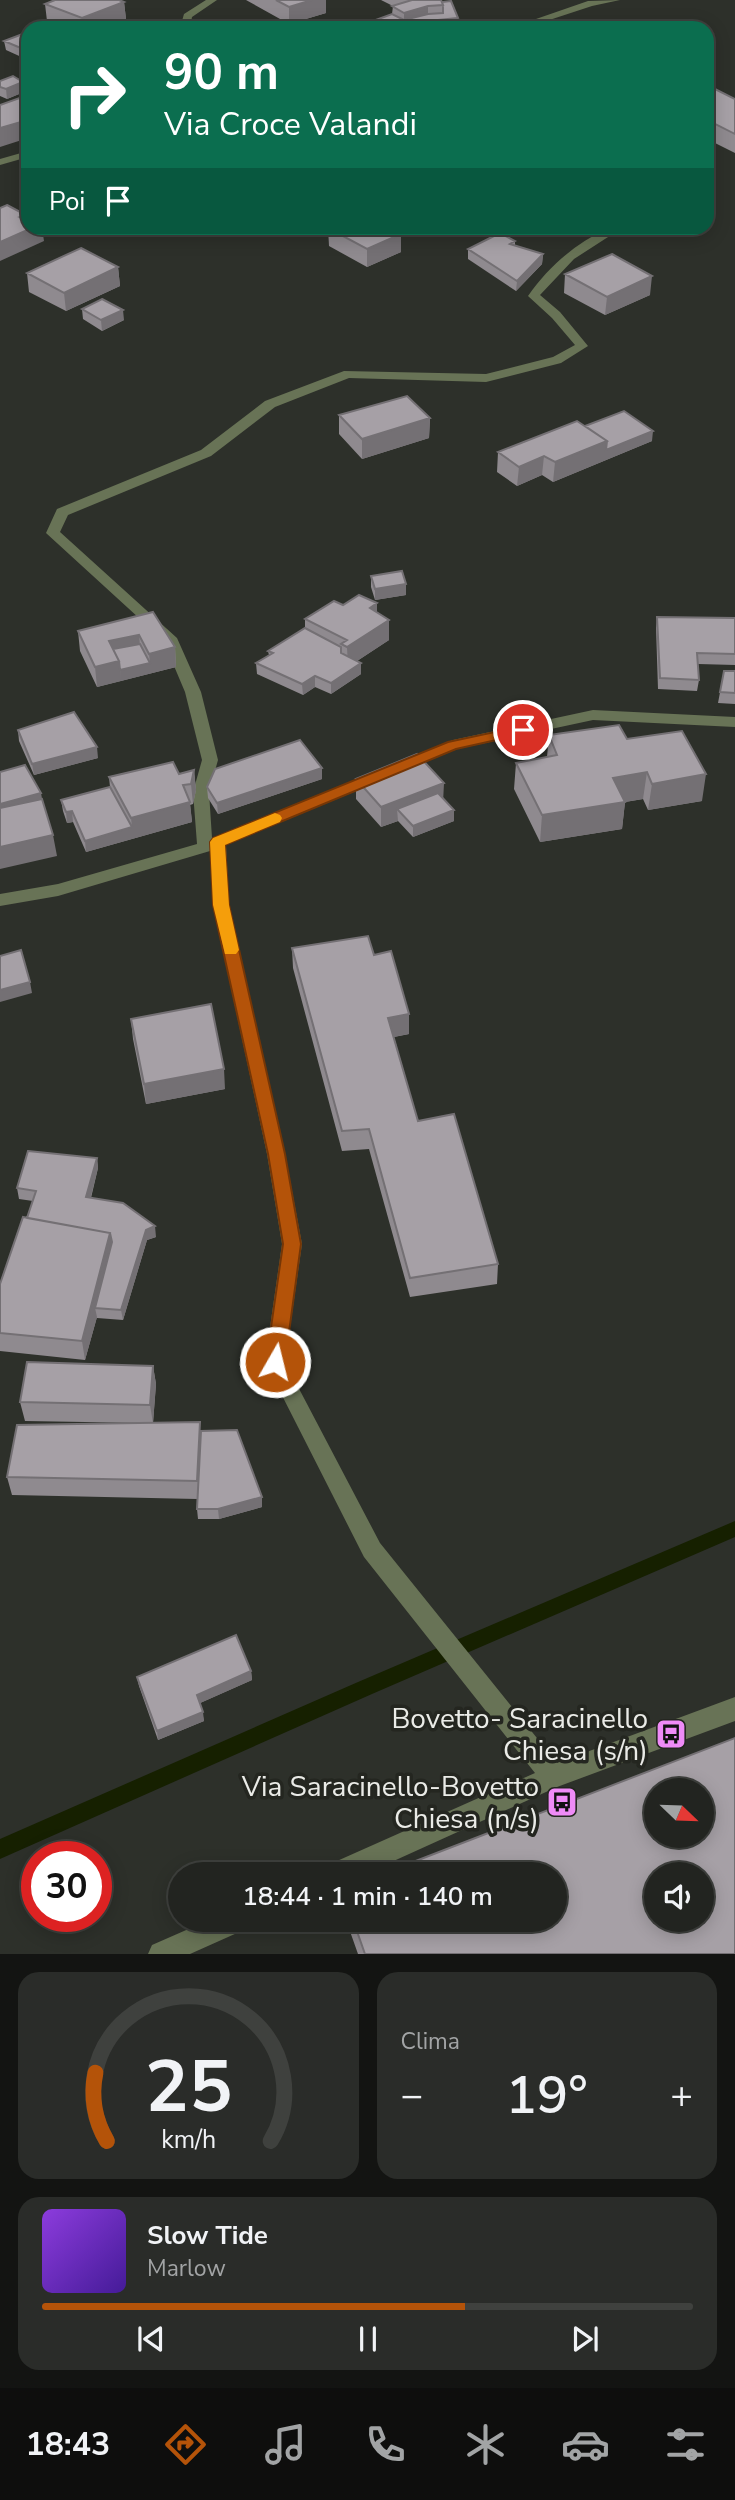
<!DOCTYPE html>
<html lang="it">
<head>
<meta charset="utf-8">
<style>
	body { margin:0; font-family:"Nunito Sans",sans-serif; background:#2a2c29; color:#f1f3f6; height:100vh; display:flex; flex-direction:column; font-size:26px; white-space:nowrap }
	* { box-sizing:border-box; margin:0 }
	p { font-size:23px; color:#a2a4a5 }
	.icon { flex:none; width:38px; height:38px; fill:none; stroke:currentColor; stroke-width:2; stroke-linecap:round; stroke-linejoin:round }
	.map { position:relative; height:1954px; overflow:hidden }
	.drawer { display:flex; flex-direction:column; gap:18px; padding:18px; background:#131412; flex:1 }
	.drawer>* { flex:none }
	.guide { position:absolute; left:21px; top:21px; width:693px; height:214px; border-radius:21px; box-shadow:0 4px 18px #0003,0 0 0 2px #3f413e; background:#0b6e4f; color:#fff; overflow:hidden }
	.needle { width:46px; rotate:113deg }
	.fabs { position:absolute; left:644px; top:1778px; display:grid; gap:14px }
	.fabs a { display:grid; place-items:center; width:70px; height:70px; border-radius:50%; background:#222420; box-shadow:0 4px 18px #0003,0 0 0 2px #3f413e; font-size:35px }
	.speed { position:absolute; left:21px; top:1841px; display:flex; gap:14px; font-size:35px; font-weight:700; text-align:center }
	.speed>* { display:grid; place-content:center; width:91px; height:91px; border-radius:50%; background:#222420; box-shadow:0 4px 18px #0003,0 0 0 2px #3f413e; line-height:1 }
	.speed .limit { border:10px solid #d22; background:#fff; color:#111 }
	.pin { position:absolute; display:grid; place-items:center; width:60px; height:60px; color:#fff; margin:-30px; border:4px solid #fff; border-radius:50%; box-shadow:0 2px 7px #0007 }
	.me { position:absolute; width:77px; margin:-38px; rotate:8deg; stroke-linejoin:round; filter:drop-shadow(0 0 5px #0008) }
	.turn { display:flex; align-items:center; gap:24px; height:147px; padding:0 28px; font-size:32px }
	.turn .icon { width:91px; height:91px; stroke-width:2.5 }
	.turn b { display:block; font-size:49px; line-height:60px }
	.then { display:flex; align-items:center; height:66px; padding:0 28px; background:#0003; gap:14px; font-size:26px }
	.big { font-size:52px; font-weight:600; line-height:1.1 }
	.drawer .widget { flex:1; display:flex; flex-direction:column; justify-content:center; gap:10px; min-width:0; padding:0 24px; border-radius:21px; background:#2a2c29 }
	.drawer .dial { align-items:center; gap:0 }
	.dial svg { height:182px; overflow:visible; fill:none; stroke:#3f413e; stroke-width:7; stroke-linecap:round; text-anchor:middle }
	.dial text { fill:#f1f3f6; stroke:none }
	.song { display:flex; align-items:center; gap:21px }
	.cover { width:84px; height:84px; border-radius:10px; background:linear-gradient(135deg,hsl(270 70% 55%),hsl(260 70% 35%)) }
	.played { height:7px; border-radius:4px; background:linear-gradient(90deg,#b45309 65%,#3f413e 65%) }
	.keys { display:flex; justify-content:space-around; direction:ltr }
	.heat { display:flex; justify-content:space-between; align-items:center; font-size:38px; direction:ltr }
	.drawer .tiles { flex:1; display:grid; gap:18px; grid-template-columns:1fr 1fr }
	.widget:last-child { grid-column:span 2 }
	.trip { position:absolute; left:168px; top:1862px; width:399px; height:70px; border-radius:35px; background:#222420; box-shadow:0 4px 18px #0003,0 0 0 2px #3f413e; font-weight:600; line-height:70px; text-align:center }
	.menu { display:flex; height:112px; justify-content:space-around; align-items:center; background:#0e0e0d; color:#a2a4a5 }
	.menu .icon { width:49px; height:49px }
	.menu .current { color:#b45309 }
	.menu b { font-size:32px; color:#f1f3f6 }
	.map>svg:first-child { display:block }
	.lines { fill:none; stroke-linecap:round; stroke-linejoin:round }
	.stream { fill:#162000; fill-rule:evenodd }
	.minor { fill:#687356; fill-rule:evenodd }
	.wall { fill:#8f8a8f }
	.shaded-wall { fill:#747074 }
	.building { fill:#a6a0a6; stroke:#747074; stroke-width:2; fill-rule:evenodd }
	.route { fill:#b45309; stroke:#753606; stroke-width:2 }
	.slow { fill:#f59e0b }
	.labels { text-anchor:middle; stroke-width:7; stroke-linejoin:round; paint-order:stroke }
	.near-poi-label { font-size:28px; fill:#eaebe7; stroke:#242620; text-anchor:end }
</style>
</head>
<body>
<div class="map">
<svg width="735" height="1954" viewBox="0 0 735 1954">
	<rect width="100%" height="100%" fill="#2d302a"/>
	<g class="lines">
		<!-- stream -->
		<path class="stream" d="M735 1521V1537L372 1694 0 1859V1839L358 1682Z"/>
		<!-- minor -->
		<path class="minor" d="M206 0H217L192 17 190 28H180L184 14Z
			M620 0 592 6 525 28H510L588 1Z
			M28 151V157L0 165V159Z
			M608 228H622L574 259 540 295 560 312 588 346 561 363 486 382 349 378 275 407 211 456 68 515 60 532 177 638 201 692 218 760 209 792 212 838 453 740 593 710 735 717V727L593 720 457 749 226 845 229 905 285 1154 302 1244 285 1362 380 1543 557 1763 735 1697V1721L557 1787 365 1874H325L328 1865 535 1773 364 1557 265 1362 282 1244 267 1154 213 905 210 851 58 896 0 906V894L58 884 197 844 193 792 202 760 185 692 163 640 46 533 57 509 201 450 265 401 344 371 486 374 553 357 575 345 552 318 528 296C549 266 575 244 608 228Z
			M209 1920H250L246 1929 190 1954H148L152 1945Z"/>
	</g>
	<!-- wall -->
	<path class="wall" d="M246 0H326V13L289 24Z
		M381 0H441L458 18V28H362V25L392 14 393 6Z
		M124 2 126 19 102 28H65L47 21 45 4Z
		M28 32V60L6 50 4 41Z
		M0 81 24 92 7 99 0 96Z
		M707 85 735 99V153L707 139Z
		M328 228H420L414 231 410 229 401 233V252L367 267 329 246Z
		M515 241V246L543 254 542 264 516 291 468 259V249Z
		M118 267 120 286 66 311 29 292 27 273Z
		M565 274 650 295 605 315 564 293Z
		M82 309 124 320 102 331 83 319Z
		M339 415 430 418 429 438 362 459 339 434Z
		M585 426 652 441 553 482 542 475 517 486 497 472 498 452Z
		M371 576 406 595 375 600 371 587Z
		M377 603V612L389 620V640L357 661 361 663V674L331 694 315 687 303 695 257 674 256 663 269 655 268 651 305 628V619L343 605Z
		M153 612 175 647 176 667 97 687 80 651 78 631Z
		M657 617 735 618V665L698 664 699 680 697 691 658 689 656 628Z
		M724 671H735V704L718 703Z
		M18 730 98 758 34 775 19 741Z
		M549 735 627 739 702 801 648 810 643 799 625 802 622 829 540 842 514 789 516 763 547 757Z
		M322 768V779L218 814 208 798 207 787Z
		M194 770 196 790 193 804 190 805 192 822 86 852 73 822 67 823 63 811 61 800 110 787 109 777 179 774Z
		M356 779 443 798 454 821 413 837 398 821 381 827 356 799Z
		M292 948 374 955 409 1014V1034L394 1037 418 1121 498 1264 497 1284 410 1297 369 1149 342 1151 293 968Z
		M131 1019 225 1089 146 1104 133 1039Z
		M97 1158 98 1168 91 1198 156 1237 147 1240 123 1320 97 1318V1317L85 1360 0 1351V1284L27 1218 33 1201 19 1199 17 1188Z
		M153 1366 156 1384 153 1423 201 1431 262 1507 219 1519H198L197 1509V1499L12 1495 7 1477 144 1423 25 1421 20 1402Z
		M251 1671 252 1680 200 1703 204 1721 158 1740 139 1686 137 1677Z
		M346 1920H555L735 1954H358Z"/>
	<!-- shaded-wall -->
	<path class="shaded-wall" d="M312 0H326V13L289 24V7Z
		M124 2 126 19 102 28H83L82 18Z
		M428 6V28H404V13Z
		M23 82 24 92 7 99 6 89Z
		M28 120V138L0 147V128Z
		M26 215 28 229 32 228H42L44 241 0 261V242L20 217Z
		M382 228H410V230L382 242Z
		M401 234V252L367 267V249Z
		M543 254 542 264 516 291 517 281Z
		M118 267 120 286 66 311 64 293Z
		M652 276 650 295 605 315 607 297Z
		M123 310 124 320 102 331 101 320Z
		M430 418 429 438 362 459V439Z
		M653 431 652 441 553 482 555 462 607 441Z
		M544 456 542 475 517 486 519 467Z
		M406 584V595L375 600V589Z
		M377 603V623L370 608Z
		M389 620V640L348 667 347 647Z
		M139 635 141 655 115 660 109 641Z
		M175 647 176 667 121 681 120 670 150 663 149 654Z
		M119 661 121 681 97 687 95 667Z
		M361 663V674L331 694V683Z
		M315 676V687L303 695 302 684Z
		M97 747 98 758 34 775 32 764Z
		M322 768V779L218 814 217 803Z
		M194 770 196 790 193 804 191 784Z
		M647 772 643 799 625 802 622 829 540 842 542 815 613 778Z
		M706 774 702 801 648 810 652 784Z
		M444 783 443 803 397 809 398 821 381 827V807Z
		M41 793 43 804 0 815V804Z
		M190 802 192 822 86 852 85 841 132 827 131 818Z
		M454 810V821L413 837V826Z
		M72 811 73 822 67 823 66 812Z
		M53 835 57 856 0 869V847Z
		M30 982 32 993 0 1002V990Z
		M409 1014V1034L388 1038V1018Z
		M224 1069 225 1089 146 1104 144 1084Z
		M97 1158 98 1168 88 1208 86 1197Z
		M155 1226 156 1237 147 1240 123 1320 121 1310 146 1230Z
		M110 1233 114 1253 95 1308 97 1317 85 1360 82 1341Z
		M153 1366 156 1384 153 1423 150 1405Z
		M262 1497V1507L219 1519 218 1509Z
		M251 1671 252 1680 198 1704 197 1695Z
		M203 1712 204 1721 158 1740 157 1731Z"/>
	<!-- building -->
	<path class="building" d="M55 0H119L124 2 82 18 45 4Z
		M276 0H312L289 7Z
		M412 0H441L443 5 428 6 404 13 392 6Z
		M451 1 458 18 428 21 406 28H368L362 25 392 14 404 20 428 14 443 13V5L442 2Z
		M47 24 55 28H38Z
		M28 32V51L4 41Z
		M13 76 23 82 6 89 0 87V81Z
		M707 85 735 99V134L707 120Z
		M25 96 28 98V120L0 128V105Z
		M7 205 26 215 20 217 25 219 28 218V228H32L0 242V208Z
		M328 228H390L401 234 367 249Z
		M500 233 515 241 510 244 543 254 517 281 468 249Z
		M81 248 118 267 64 293 27 273Z
		M612 254 652 276 607 297 565 274Z
		M102 299 123 310 101 320 82 309Z
		M407 396 430 418 362 439 339 415Z
		M624 411 653 431 606 450 607 441 585 426Z
		M577 421 607 441 555 462 544 456 519 467 498 452Z
		M402 571 406 584 375 589 371 576Z
		M359 595 377 603 370 608 389 620 347 647 341 644 347 640 305 619 334 601 343 605Z
		M153 612 175 647 149 654 139 635 109 641 119 661 95 667 78 631Z
		M657 617 735 618V654L697 653 699 680 660 678Z
		M305 628 341 647V653L361 663 331 683 315 676 302 684 256 663 273 653 268 651Z
		M140 644 150 663 120 670 119 661 113 649Z
		M724 671H735V693L720 692Z
		M74 712 97 747 32 764 18 730Z
		M619 725 627 739 682 731 706 774 652 784 647 772 613 778 625 802 542 815 516 763 557 755 549 735Z
		M300 740 322 768 217 803 207 787 215 769Z
		M417 754 444 783 381 807 356 779Z
		M173 762 179 774 194 770 191 784 183 785 190 802 131 818 109 777Z
		M25 765 41 793 0 804V772Z
		M110 787 132 827 85 841 72 811 66 812 61 800Z
		M438 793 454 810 413 826 397 809Z
		M42 799 53 835 0 847V808Z
		M368 936 374 955 391 951 409 1014 388 1018 418 1121 454 1114 498 1264 410 1278 369 1129 342 1131 292 948Z
		M21 950 30 982 0 990V956Z
		M211 1004 224 1069 144 1084 131 1019Z
		M28 1151 97 1158 86 1197 123 1203 155 1226 146 1230 121 1310 95 1308 112 1242 110 1233 27 1218 36 1191 17 1188Z
		M23 1217 110 1233 82 1341 0 1333V1284Z
		M27 1362 153 1366 150 1405 20 1402Z
		M200 1422 197 1481 7 1477 17 1425Z
		M237 1430 262 1497 218 1509H197L201 1431Z
		M236 1635 251 1671 197 1695 203 1712 157 1731 137 1677Z
		M735 1738V1954H365L353 1920H555V1874H382ZM656 1790H702V1836H656ZM656 1874H702V1920H656Z"/>
	<!-- route -->
	<path class="route" d="M523 726 530 730 528 733 456 749 225 845 229 905 285 1154 301 1244 285 1362 282 1368 275 1370 268 1368 266 1362 283 1244 268 1154 213 905 210 842 213 838 448 742Z"/>
	<!-- slow -->
	<path class="slow" d="M275 813 280 815 282 818 280 822 225 845 229 905 239 950 236 954H225L213 905 210 842 213 838Z"/>
	<!-- icons -->
	<defs>
		<g id="bus-square" transform="scale(1.575)"><rect x="-9" y="-9" width="18" height="18" rx="4" fill="#ef8bf7" stroke="#242620"/><path d="M-5-6H5V4H4V6H2V4H-2V6H-4V4H-5ZM-3.5-4V0h7V-4ZM-3.5 1.2v1.5H-2V1.2ZM2 1.2v1.5H3.5V1.2Z" fill="#111"/></g>
	</defs>
	<g fill-rule="evenodd">
		<use href="#bus-square" x="671" y="1734"/>
		<use href="#bus-square" x="562" y="1802"/>
	</g>
	<g class="labels">
		<!-- near-poi labels -->
		<g class="near-poi-label">
			<text x="648" y="1728">Bovetto- Saracinello<tspan x="648" dy="32">Chiesa (s/n)</tspan></text>
			<text x="539" y="1796">Via Saracinello-Bovetto<tspan x="539" dy="32">Chiesa (n/s)</tspan></text>
		</g>
	</g>
</svg>
<div class="fabs">
<a><svg class="needle" viewBox="-14 -14 28 28"><path d="M0-13l5 13h-10z" fill="#e53935"/><path d="M0 13l5-13h-10z" fill="#a2a4a5"/></svg></a>
<a><svg class="icon" aria-label="sound" viewBox="0 0 24 24"><path d="M4 9h4l5-4v14l-5-4H4zM17 9q2 3 0 6"/></svg></a>
</div>
<div class="speed"><div class="limit">30</div></div>
<div class="pin" style="left:523px;top:730px;background:#d93025"><svg class="icon" aria-label="arrive" viewBox="0 0 24 24"><path d="M6 21V4h12l-3 4 3 4H6"/></svg></div>
<svg class="me" style="left:275px;top:1362px" viewBox="-20 -20 40 40"><circle r="17" fill="#b45309" stroke="#fff" stroke-width="3"/><path d="M0-11L8 9 0 5-8 9z" fill="#fff"/></svg>
<div class="trip">18:44 · 1 min · 140 m</div>
<div class="guide">
<div class="turn"><svg class="icon" aria-label="right" viewBox="0 0 24 24"><path d="M7 20v-9h11M14 6l5 5-5 5"/></svg><div><b>90 m</b>Via Croce Valandi</div></div>
<div class="then">Poi<svg class="icon" aria-label="arrive" viewBox="0 0 24 24"><path d="M6 21V4h12l-3 4 3 4H6"/></svg></div>
</div>
</div>
<section class="drawer">
<div class="tiles">
<div class="widget dial"><svg viewBox="0 0 100 80">
<path d="M14 69A42 42 0 1 1 86 69"/>
<path d="M14 69A42 42 0 0 1 9 39" stroke="#b45309"/>
<text x="50" y="56" font-size="32" font-weight="700">25</text>
<text x="50" y="72" font-size="11">km/h</text>
</svg></div>
<div class="widget"><p>Clima</p>
<div class="heat"><a>−</a><b class="big">19°</b><a>+</a></div>
</div>
<div class="widget">
<div class="song"><i class="cover"></i><div><b>Slow Tide</b><p>Marlow</p></div></div>
<div class="played"></div>
<div class="keys"><svg class="icon" aria-label="previous" viewBox="0 0 24 24"><path d="M18 5L8 12l10 7zM5 5v14"/></svg><svg class="icon" aria-label="pause" viewBox="0 0 24 24"><path d="M8 5v14M16 5v14"/></svg><svg class="icon" aria-label="next" viewBox="0 0 24 24"><path d="M6 5l10 7-10 7zM19 5v14"/></svg></div>
</div>
</div>
</section>
<nav class="menu">
<b>18:43</b>
<svg class="icon current" aria-label="directions" viewBox="0 0 24 24"><path d="M12 3l9 9-9 9-9-9zM9 14v-3h6M13 9l2 2-2 2"/></svg>
<svg class="icon" aria-label="music" viewBox="0 0 24 24"><path d="M9 18V5l10-2v13"/><circle cx="6" cy="18" r="3"/><circle cx="16" cy="16" r="3"/></svg>
<svg class="icon" aria-label="phone" viewBox="0 0 24 24"><path d="M5 4h4l2 5-3 2q2 4 5 5l2-3 5 2v4C11 20 4 13 5 4z"/></svg>
<svg class="icon" aria-label="climate" viewBox="0 0 24 24"><path d="M12 3v18M4 7l16 10M4 17L20 7"/></svg>
<svg class="icon" aria-label="car" viewBox="0 0 24 24"><path d="M5 17H2v-5l4-1 3-4h7l3 4 3 1v5h-3M9 17h6M6 11h13"/><circle cx="7" cy="17" r="2"/><circle cx="17" cy="17" r="2"/></svg>
<svg class="icon" aria-label="filters" viewBox="0 0 24 24"><path d="M4 7h16M4 17h16"/><circle cx="9" cy="7" r="2"/><circle cx="15" cy="17" r="2"/></svg>
</nav>
</body>
</html>
